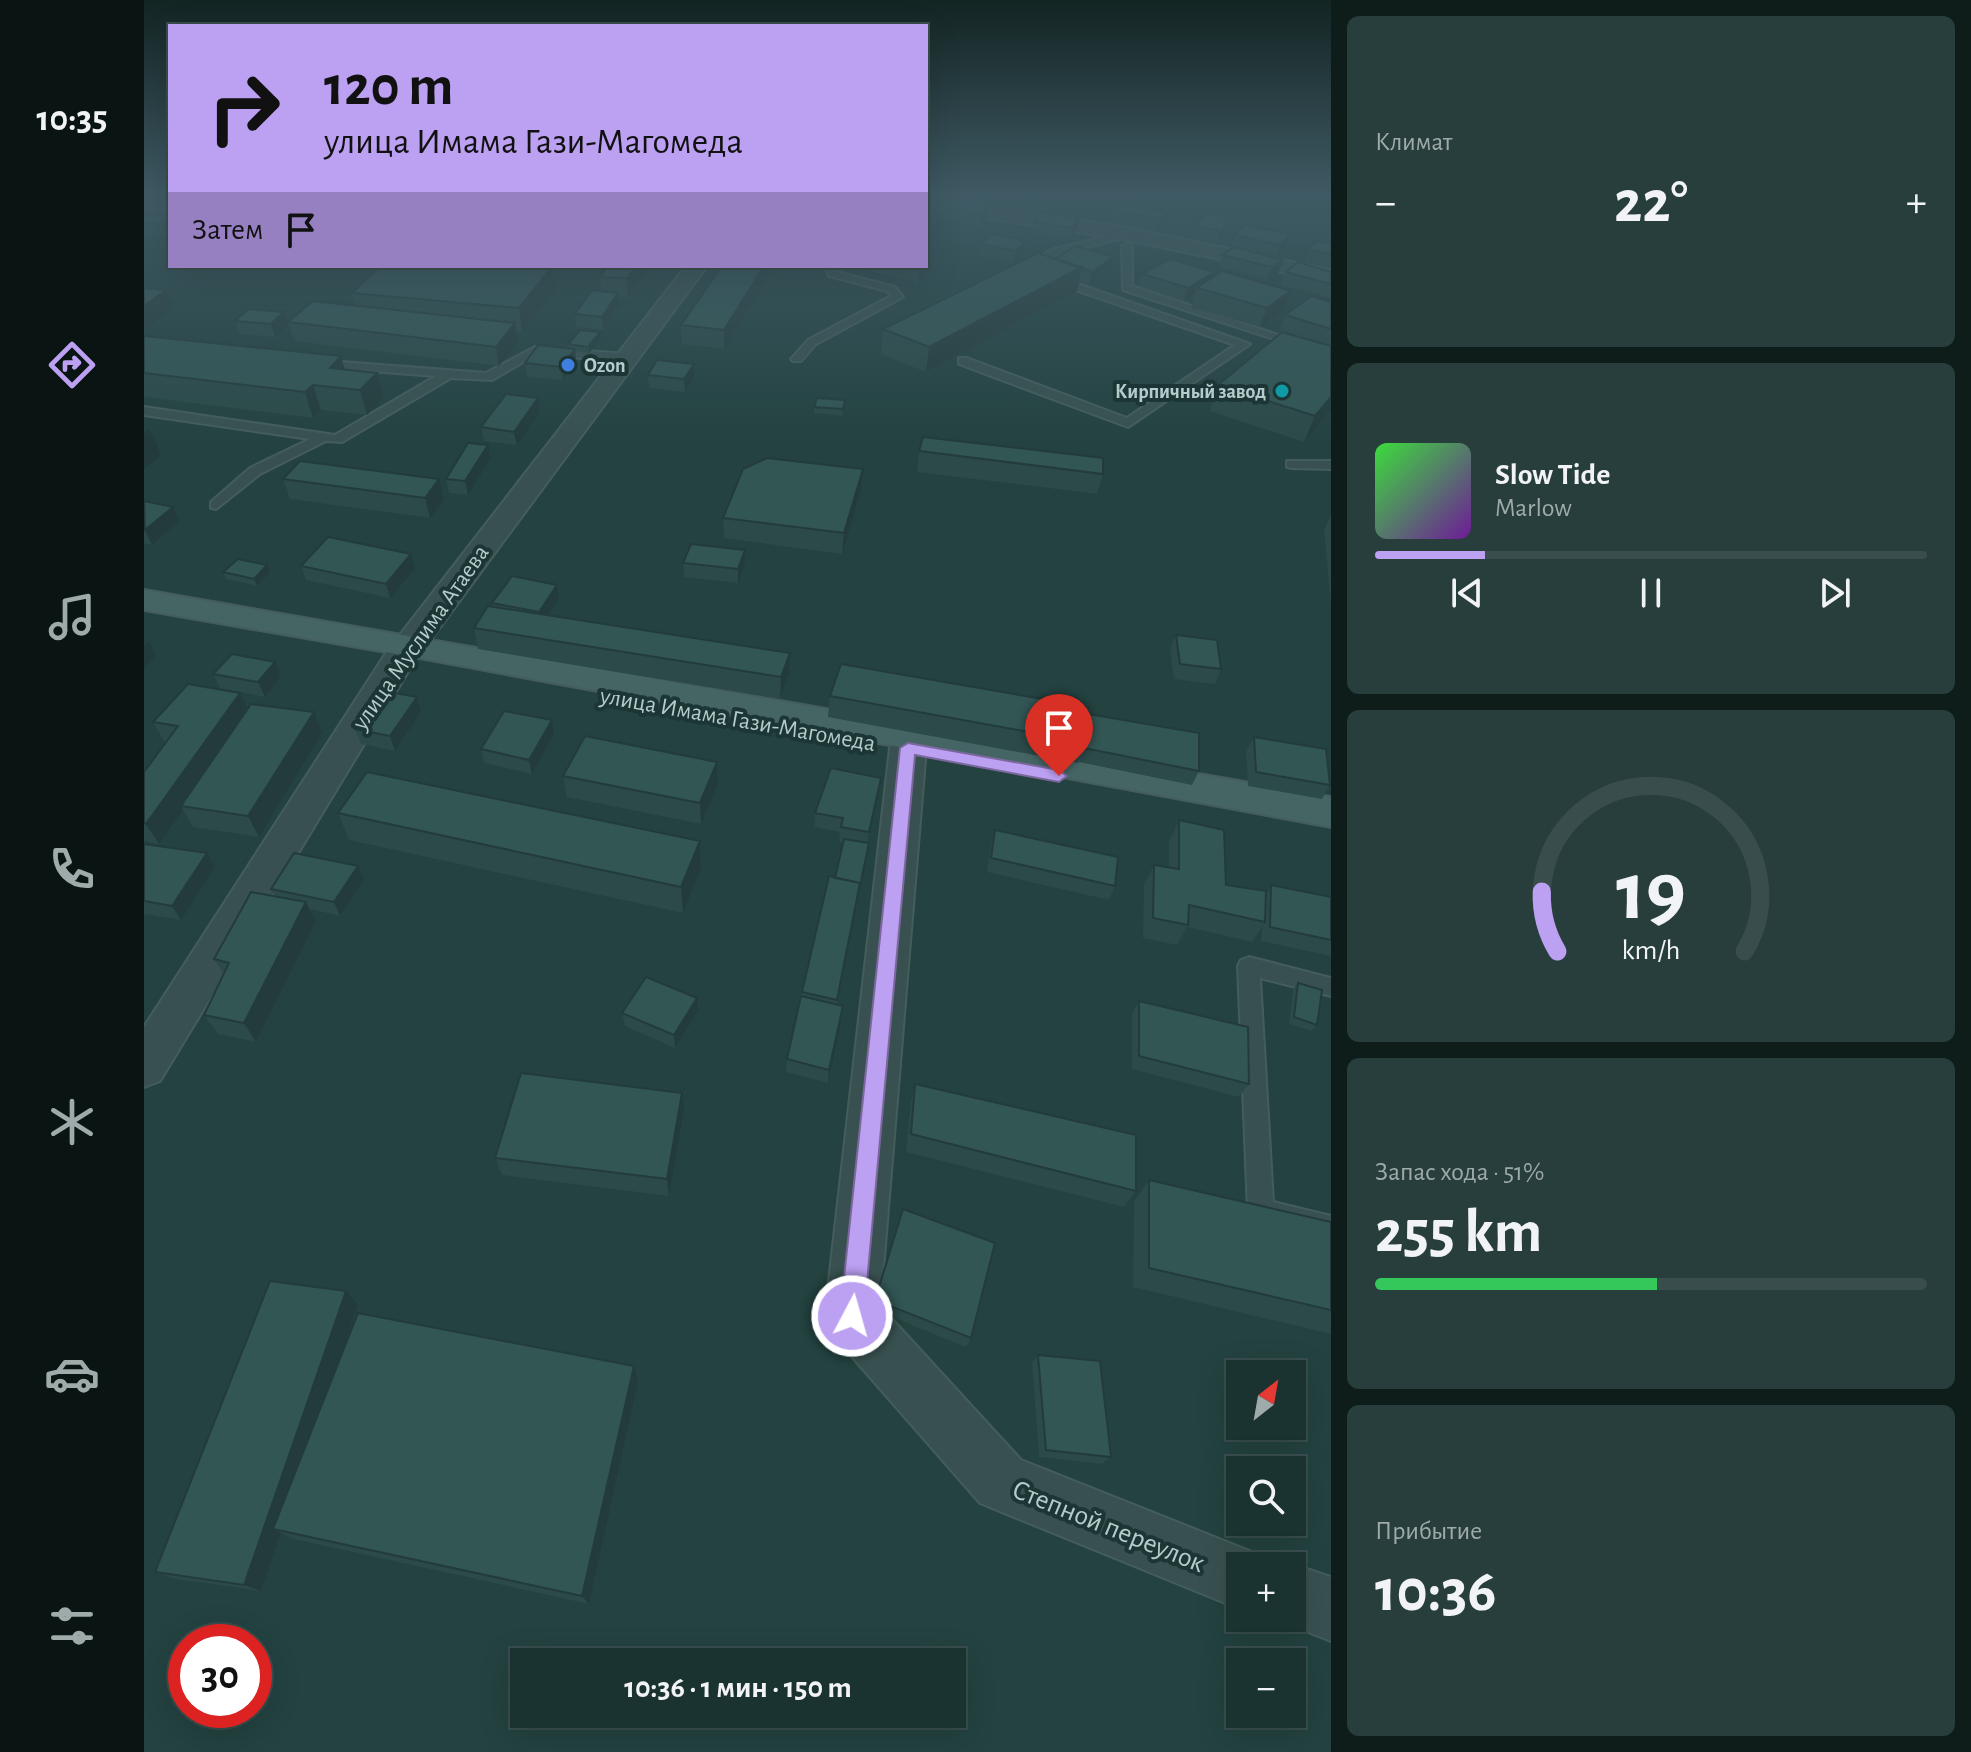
<!DOCTYPE html>
<html lang="ru">
<head>
<meta charset="utf-8">
<style>
	body { margin:0; font-family:"Alegreya Sans",sans-serif; background:#273e3c; color:#f1f3f6; height:100vh; display:flex; flex-direction:column; font-size:30px; white-space:nowrap }
	* { box-sizing:border-box; margin:0 }
	p { font-size:26px; color:#9faaab }
	.icon { flex:none; width:44px; height:44px; fill:none; stroke:currentColor; stroke-width:2; stroke-linecap:round; stroke-linejoin:round }
	.map { position:relative; flex:1; overflow:hidden }
	.side { display:flex; flex-direction:column; gap:16px; padding:16px; background:#0e1c1a; width:640px }
	.side>* { flex:none }
	.banner { position:absolute; left:24px; top:24px; width:760px; height:244px; border-radius:0px; box-shadow:0 8px 32px #0002,0 0 0 2px #384d4c; background:#bca0f2; color:#111; overflow:hidden }
	.needle { width:52px; rotate:31deg }
	.fabs { position:absolute; left:1082px; top:1360px; display:grid; gap:16px }
	.fabs a { display:grid; place-items:center; width:80px; height:80px; border-radius:0px; background:#1a3230; box-shadow:0 8px 32px #0002,0 0 0 2px #384d4c; font-size:40px }
	.speed { position:absolute; left:24px; top:1624px; display:flex; gap:16px; font-size:40px; font-weight:700; text-align:center }
	.speed>* { display:grid; place-content:center; width:104px; height:104px; border-radius:50%; background:#1a3230; box-shadow:0 8px 32px #0002,0 0 0 2px #384d4c; line-height:1 }
	.speed .limit { border:12px solid #d22; background:#fff; color:#111 }
	.pin { position:absolute; display:grid; place-items:center; width:68px; height:68px; color:#fff; margin:-82px -34px; border-radius:50% 50% 50% 0; rotate:-45deg; box-shadow:0 0 8px #0007 }
	.pin .icon { rotate:45deg }
	.me { position:absolute; width:88px; margin:-44px; rotate:6deg; stroke-linejoin:round; filter:drop-shadow(0 0 6px #0008) }
	.turn { display:flex; align-items:center; gap:28px; height:168px; padding:0 24px; font-size:36px }
	.turn .icon { width:104px; height:104px; stroke-width:2.5 }
	.turn b { display:block; font-size:56px; line-height:68px }
	.then { display:flex; align-items:center; height:76px; padding:0 24px; background:#0003; gap:16px; font-size:30px }
	.big { font-size:60px; font-weight:700; line-height:1.1 }
	.side .tile { flex:1; display:flex; flex-direction:column; justify-content:center; gap:12px; min-width:0; padding:0 28px; border-radius:12px; background:#273e3c }
	.side .dial { align-items:center; gap:0 }
	.dial svg { height:208px; overflow:visible; fill:none; stroke:#384d4c; stroke-width:7; stroke-linecap:round; text-anchor:middle }
	.dial text { fill:#f1f3f6; stroke:none }
	.song { display:flex; align-items:center; gap:24px }
	.cover { width:96px; height:96px; border-radius:12px; background:linear-gradient(135deg,hsl(120 70% 55%),hsl(280 70% 35%)) }
	.played { height:8px; border-radius:4px; background:linear-gradient(90deg,#bca0f2 20%,#384d4c 20%) }
	.keys { display:flex; justify-content:space-around; direction:ltr }
	.heat { display:flex; justify-content:space-between; align-items:center; font-size:44px; direction:ltr }
	.charge { height:12px; border-radius:6px; background:linear-gradient(90deg,#34c759 51%,#384d4c 0) }
	.trip { position:absolute; left:366px; top:1648px; width:456px; height:80px; border-radius:0px; background:#1a3230; box-shadow:0 8px 32px #0002,0 0 0 2px #384d4c; font-weight:700; line-height:80px; text-align:center }
	main { display:flex; flex:1; min-height:0 }
	.tabs { display:flex; flex-direction:column; width:144px; justify-content:space-around; align-items:center; background:#0a1413; color:#9faaab }
	.tabs .icon { width:56px; height:56px }
	.tabs .on { color:#bca0f2 }
	.tabs b { font-size:36px; color:#f1f3f6 }
	.map>svg:first-child { display:block }
	.lines { fill:none; stroke-linecap:round; stroke-linejoin:round }
	.lane-casing { stroke:#445d5c; stroke-width:4 }
	.street-casing { stroke:#445d5c; stroke-width:4 }
	.secondary-casing { stroke:#445d5c; stroke-width:4 }
	.lane { fill:#385150; fill-rule:evenodd }
	.street { fill:#385150; fill-rule:evenodd }
	.secondary { fill:#456565; fill-rule:evenodd }
	.wall { fill:#2b4a48 }
	.shaded-wall { fill:#233c3b }
	.building { fill:#325654; stroke:#233c3b; stroke-width:2 }
	.route { fill:#bca0f2; stroke:#7a689d; stroke-width:2 }
	.shop-dot { fill:#3f7fe0; stroke:#1c3635; stroke-width:3 }
	.culture-dot { fill:#0f9aa8; stroke:#1c3635; stroke-width:3 }
	.labels { text-anchor:middle; stroke-width:8; stroke-linejoin:round; paint-order:stroke }
	.far-poi-label { font-size:20px; font-weight:bold; fill:#b4cccb; stroke:#1c3635; text-anchor:start }
	.street-label { font-size:24px; fill:#b4cccb; stroke:#1c3635 }
	.near-street-label { font-size:28px; fill:#b4cccb; stroke:#1c3635 }
</style>
</head>
<body>
<main>
<nav class="tabs">
<b>10:35</b>
<svg class="icon on" aria-label="directions" viewBox="0 0 24 24"><path d="M12 3l9 9-9 9-9-9zM9 14v-3h6M13 9l2 2-2 2"/></svg>
<svg class="icon" aria-label="music" viewBox="0 0 24 24"><path d="M9 18V5l10-2v13"/><circle cx="6" cy="18" r="3"/><circle cx="16" cy="16" r="3"/></svg>
<svg class="icon" aria-label="phone" viewBox="0 0 24 24"><path d="M5 4h4l2 5-3 2q2 4 5 5l2-3 5 2v4C11 20 4 13 5 4z"/></svg>
<svg class="icon" aria-label="climate" viewBox="0 0 24 24"><path d="M12 3v18M4 7l16 10M4 17L20 7"/></svg>
<svg class="icon" aria-label="car" viewBox="0 0 24 24"><path d="M5 17H2v-5l4-1 3-4h7l3 4 3 1v5h-3M9 17h6M6 11h13"/><circle cx="7" cy="17" r="2"/><circle cx="17" cy="17" r="2"/></svg>
<svg class="icon" aria-label="filters" viewBox="0 0 24 24"><path d="M4 7h16M4 17h16"/><circle cx="9" cy="7" r="2"/><circle cx="15" cy="17" r="2"/></svg>
</nav>
<div class="map">
<svg width="1187" height="1752" viewBox="0 0 1187 1752">
	<rect width="100%" height="100%" fill="#234240"/>
	<g class="lines">
		<!-- lane casing -->
		<g class="lane-casing">
			<path id="lane" d="M976 233 979 238 915 254 885 270 876 268 907 250Z
				M983 243 988 246V286L1149 340 1139 342 979 290 978 246Z
				M681 266H691L693 272 751 287 759 297 672 344 657 361H649L647 359 664 340 747 296 743 291 685 276Z
				M906 277H914L1106 344 984 427 815 364V358H823L983 418 1091 345 906 281Z
				M391 347 483 354 489 358 483 362 393 354 348 380 307 378 198 442 182 441 116 474 72 509 67 508V502L106 468 166 439 0 415V407L191 435 292 376 175 367 171 366V360L342 373Z
				M1143 461H1187V469L1148 468 1143 467Z
				M1105 957 1187 978V996L1116 978 1129 1202 1187 1216V1242L1117 1223 1108 1220 1104 1211 1094 966 1097 960Z"/>
		</g>
		<!-- street casing -->
		<g class="street-casing">
			<path id="street" d="M782 197 973 226 1187 270V282L973 238 782 209Z
				M0 206 26 207V219L0 218Z
				M542 266H563L268 665 16 1081 0 1087V1027L242 653Z
				M764 736 777 739 782 748 736 1306 877 1460 1118 1556 1122 1566H1096V1609L836 1503 689 1335 681 1316 746 748 751 739Z
				M1148 1564 1187 1577V1641L1128 1618H1148V1566H1142Z"/>
		</g>
		<!-- secondary casing -->
		<g class="secondary-casing">
			<path id="secondary" d="M0 590 1187 797V827L265 656 0 610Z"/>
		</g>
		<!-- lane -->
		<use href="#lane" class="lane"/>
		<!-- street -->
		<use href="#street" class="street"/>
		<!-- secondary -->
		<use href="#secondary" class="secondary"/>
	</g>
	<!-- wall -->
	<path class="wall" d="M18 196H26V203L20 202Z
		M790 196H831L827 201 843 216 835 226 804 220V217L801 220 782 217V205L809 204 813 200Z
		M850 196H872L869 200Z
		M901 196H942L932 208 899 203Z
		M945 196H985L978 202Z
		M970 211 1023 212 1020 223 1013 231 967 222Z
		M0 214 26 215V232L22 236 0 235Z
		M1083 216 1082 221H1085L1081 233 1073 242 1048 238 1051 226Z
		M935 218 932 230 927 240 889 234 891 222Z
		M1146 234 1142 246 1132 257 1110 252 1135 272 1123 279 1074 267 1078 255 1089 248 1087 247 1091 235Z
		M837 244 880 253 870 263 835 256Z
		M1187 244V268L1160 261 1164 249Z
		M911 259 967 269 945 284 935 281 933 291 782 372 737 354 739 329Z
		M464 266H507L484 297 475 296V305L460 330 432 327 431 314 457 291 456 277Z
		M631 266 580 349 538 344 537 325Z
		M710 266H782L781 277 774 283 710 267Z
		M1071 272 1070 277 1147 291 1140 309 1116 327 1047 307 1051 294 1040 301 995 286 998 274Z
		M1142 272H1187V298L1137 285Z
		M411 291 378 332H372L374 342 355 366 150 341 144 322 211 306 208 293Z
		M1187 302V409L1160 442 1066 411 1074 385 1135 334H1134L1141 315Z
		M91 321 144 325 131 337 96 334Z
		M0 336 197 356 200 370 239 398 223 415 177 410 169 418 0 397Z
		M457 339 445 353 431 351 432 362 419 380 383 377 381 363 424 348V344Z
		M504 375 550 377 541 392 505 388Z
		M701 400 698 416 670 413V407Z
		M396 411 373 445 340 441 337 427Z
		M775 451 959 474 953 494 773 472Z
		M346 459 324 495 305 493 302 479Z
		M139 479 300 500 286 518 146 499Z
		M717 490 698 554 580 538 579 518Z
		M0 501 29 507 35 521 8 545 0 543Z
		M1187 515V605L1180 530Z
		M601 550V564L594 583 540 577 539 563Z
		M123 565 126 572 113 586 82 579 79 572Z
		M157 566 271 569 246 598 162 580Z
		M415 599 405 615 646 653 645 674 636 699 334 649 330 628 348 606V603Z
		M1032 635 1077 669 1071 684 1030 679 1026 649Z
		M131 662 137 676 121 697 76 688 69 674Z
		M96 693 103 709 170 712 178 733 115 837 49 827 39 810 15 844 0 841V772L21 743 9 722Z
		M686 696 944 714 1055 771 1048 785 935 762 936 758 934 763 684 717Z
		M277 712 251 751 217 744 211 729Z
		M410 735 388 774 340 763 337 749Z
		M1110 737 1186 785 1178 799 1104 786 1102 751Z
		M573 762 574 784 557 824 423 797 419 776Z
		M735 792 724 843 693 1004 699 1006 684 1083 642 1072 643 1059 658 992 691 878 699 842H695L696 832 670 827 671 813Z
		M194 813 556 841 557 868 539 913 205 840Z
		M1035 820 1082 885 1122 895 1127 885 1187 897V956L1117 941 1118 927 1108 942 1043 927 1033 945 999 938 1000 885 1010 865 1025 867V841Z
		M851 830 971 886 965 900 843 872 847 844Z
		M0 844 71 867 37 920 0 914Z
		M220 880 196 916 166 909 172 922 112 1042 74 1034 60 1015 80 974 70 959 131 896 127 889Z
		M1154 983 1173 1025 1168 1031 1145 1024 1149 990Z
		M553 998 554 1011 531 1048 481 1026 478 1013Z
		M995 1001 1105 1084 1095 1097 988 1069V1014Z
		M771 1084 992 1191 980 1207 762 1152 767 1102Z
		M540 1111 525 1196 358 1175 351 1158Z
		M1005 1180 1187 1222V1334L989 1287 990 1201Z
		M759 1209 827 1338 822 1347 728 1309Z
		M214 1305 197 1357 494 1382 445 1604 150 1539 137 1533 117 1591 32 1579 11 1572Z
		M894 1355 967 1457 958 1464 895 1457 888 1363Z"/>
	<!-- shaded-wall -->
	<path class="shaded-wall" d="M935 196H942L932 208Z
		M845 204 843 216 835 226 837 214Z
		M1023 212 1020 223 1013 231 1016 219Z
		M26 216V232L22 236 18 224Z
		M1083 216 1080 228 1085 221 1081 233 1073 242 1080 220Z
		M935 218 932 230 927 240 929 228Z
		M1146 234 1142 246 1132 257 1136 245Z
		M882 241 880 253 870 263 872 251Z
		M970 257 967 269 945 284 948 272Z
		M1139 260 1135 272 1123 279 1128 267Z
		M782 265 781 277 774 283 775 270Z
		M492 266H507L484 297 483 278Z
		M620 266H631L580 349V330Z
		M408 267 411 291 378 332 375 308Z
		M938 267 933 291 782 372 785 347Z
		M1071 272 1067 285 1053 288 1051 294 1040 301 1044 288Z
		M22 290 29 308 0 330V306Z
		M1147 291 1140 309 1116 327 1123 308Z
		M474 293 475 305 460 330 458 317Z
		M140 312 144 325 131 337 127 324Z
		M371 323 374 342 355 366 352 347Z
		M456 332 457 339 445 353 444 347Z
		M431 349 432 362 419 380 417 367Z
		M197 356 204 381 186 368Z
		M550 364V377L541 392 540 379Z
		M233 373 239 398 223 415 216 390Z
		M169 385 177 410 169 418 161 392Z
		M1187 397V409L1160 442 1171 416Z
		M394 398 396 411 373 445 370 432Z
		M6 429 17 455 0 469V433Z
		M344 445 346 459 324 495 321 481Z
		M719 469 717 490 698 554 700 533Z
		M295 479 300 500 286 518 281 498Z
		M29 507 35 521 8 545 1 530Z
		M601 550V564L594 583V569Z
		M267 554 271 569 246 598 242 584Z
		M123 565 126 572 113 586 110 579Z
		M413 585 415 599 397 626 395 612Z
		M5 641 12 656 0 669V646Z
		M646 653 645 674 636 699 637 677Z
		M131 662 137 676 121 697 114 682Z
		M96 693 106 714 37 806 39 810 15 844 2 824Z
		M273 697 277 712 251 751 246 736Z
		M170 712 178 733 115 837 104 816Z
		M408 720 410 735 388 774 385 760Z
		M573 762 574 784 557 824 556 803Z
		M737 778 735 792 723 846 725 832Z
		M556 841 557 868 539 913 537 887Z
		M63 853 71 867 37 920 28 906Z
		M214 866 220 880 196 916 190 902Z
		M162 902 172 922 112 1042 100 1023Z
		M553 998 554 1011 531 1048 530 1035Z
		M699 1006 697 1019 684 1083 685 1070Z
		M538 1093 540 1111 525 1196 523 1179Z
		M202 1291 214 1305 138 1531 129 1529 137 1533 117 1591 100 1585Z
		M490 1366 494 1382 445 1604 438 1596Z"/>
	<!-- building -->
	<path class="building" d="M814 199 845 204 837 214 805 208Z
		M787 201 809 204 802 214 782 211V205Z
		M979 203 1023 212 1016 219 970 211Z
		M898 212 935 218 929 228 891 222Z
		M1062 213 1083 216 1080 220 1085 221 1077 231 1051 226Z
		M0 214 26 215V216L18 224 0 223Z
		M1101 225 1146 234 1136 245 1091 235Z
		M848 234 882 241 872 251 837 244Z
		M1174 241 1187 244V254L1164 249Z
		M932 246 970 257 948 272 911 259Z
		M1090 247 1139 260 1128 267 1078 255Z
		M894 253 938 267 785 347 739 329Z
		M1026 259 1071 272 1044 288 998 274Z
		M1154 262 1187 272V284L1142 272Z
		M237 266H391L408 267 375 308 208 293Z
		M464 266H492L483 278 456 277Z
		M578 266H620L580 330 537 325Z
		M757 266H781L775 270Z
		M1078 271 1147 291 1123 308 1053 288Z
		M0 288 22 290 0 306Z
		M448 290 474 293 458 317 431 314Z
		M1167 296 1187 302V329L1141 315Z
		M169 301 371 323 352 347 144 322Z
		M105 309 140 312 127 324 91 321Z
		M436 330 456 332 444 347 424 344Z
		M1138 332 1187 346V397L1171 416 1074 385Z
		M0 336 197 356 186 368 233 373 216 390 169 385 161 392 0 373Z
		M394 345 431 349 417 367 381 363Z
		M513 360 550 364 540 379 504 375Z
		M362 394 394 398 370 432 337 427Z
		M673 398 701 400 699 409 670 407Z
		M779 437 959 458V474L775 451Z
		M324 443 344 445 321 481 302 479Z
		M623 458 719 469 700 533 579 518 599 469Z
		M156 461 295 479 281 498 139 479Z
		M0 501 29 507 1 530Z
		M184 537 267 554 242 584 157 566Z
		M547 544 601 550 594 569 539 563Z
		M94 559 123 565 110 579 79 572Z
		M368 576 413 585 395 612 348 603Z
		M344 606 646 653 637 677 330 628Z
		M1032 635 1073 640 1077 669 1036 664Z
		M88 654 131 662 114 682 69 674Z
		M697 664 944 707 941 742 686 696Z
		M44 684 96 693 2 824 0 823V772L34 726 9 722Z
		M240 691 273 697 246 736 211 729Z
		M107 704 170 712 104 816 37 806Z
		M360 711 408 720 385 760 337 749Z
		M944 714 1055 733V771L940 748Z
		M441 736 573 762 556 803 419 776Z
		M1110 737 1182 749 1186 785 1112 772Z
		M687 768 737 778 725 832 697 827 699 818 671 813Z
		M223 772 556 841 537 887 194 813Z
		M1035 820 1080 830 1082 885 1122 891 1121 922 1045 905 1044 925 1009 918 1010 865 1035 869Z
		M851 830 974 857 971 886 847 858Z
		M700 839 725 843 716 886V883L691 878Z
		M0 844 63 853 28 906 0 901Z
		M150 853 214 866 190 902 127 889Z
		M685 876 716 883 693 1000 658 992Z
		M1127 885 1187 897V940L1126 927Z
		M107 892 162 902 100 1023 60 1015 85 963 70 959Z
		M502 977 553 998 530 1035 478 1013Z
		M1154 983 1178 990 1173 1025 1150 1017Z
		M657 996 699 1006 685 1070 643 1059Z
		M995 1001 1104 1027 1105 1084 995 1056Z
		M377 1073 538 1093 523 1179 351 1158Z
		M771 1084 992 1135V1191L767 1134Z
		M1005 1180 1187 1222V1310L1005 1268Z
		M759 1209 851 1243 827 1338 731 1300Z
		M126 1281 202 1291 100 1585 11 1572Z
		M214 1313 490 1366 438 1596 129 1529Z
		M894 1355 956 1361 967 1457 902 1450Z"/>
	<!-- sky -->
	<linearGradient id="sky" x2="0" y2="1"><stop stop-color="#132423"/><stop offset="0.44" stop-color="#3f5a64"/><stop offset="1" stop-color="#3f5a64" stop-opacity="0"/></linearGradient>
	<rect width="1187" height="442" fill="url(#sky)"/>
	<!-- route -->
	<path class="route" d="M764 743 915 770 923 776 915 782 771 755 720 1316 716 1325 708 1328 699 1325 696 1316 756 748Z"/>
	<!-- markers -->
	<circle class="shop-dot" cx="424" cy="365" r="8"/>
	<circle class="culture-dot" cx="1138" cy="391" r="8"/>
	<g class="labels">
		<!-- far-poi labels -->
		<g class="far-poi-label">
			<text x="440" y="372">Ozon</text>
			<text x="1122" y="398" text-anchor="end">Кирпичный завод</text>
		</g>
		<!-- street labels -->
		<g class="street-label">
			<text transform="translate(276 637) rotate(-55)" y="8">улица Муслима Атаева</text>
			<text transform="translate(594 719) rotate(10)" y="8">улица Имама Гази-Магомеда</text>
		</g>
		<!-- near-street labels -->
		<g class="near-street-label">
			<text transform="translate(965 1525) rotate(22)" y="10">Степной переулок</text>
		</g>
	</g>
</svg>
<div class="fabs">
<a><svg class="needle" viewBox="-14 -14 28 28"><path d="M0-13l5 13h-10z" fill="#e53935"/><path d="M0 13l5-13h-10z" fill="#9faaab"/></svg></a>
<a><svg class="icon" aria-label="search" viewBox="0 0 24 24"><circle cx="10" cy="10" r="6"/><path d="M15 15l6 6"/></svg></a>
<a>+</a>
<a>−</a>
</div>
<div class="speed"><div class="limit">30</div></div>
<div class="pin" style="left:915px;top:776px;background:#d93025"><svg class="icon" aria-label="arrive" viewBox="0 0 24 24"><path d="M6 21V4h12l-3 4 3 4H6"/></svg></div>
<svg class="me" style="left:708px;top:1316px" viewBox="-20 -20 40 40"><circle r="17" fill="#bca0f2" stroke="#fff" stroke-width="3"/><path d="M0-11L8 9 0 5-8 9z" fill="#fff"/></svg>
<div class="trip">10:36 · 1 мин · 150 m</div>
<div class="banner">
<div class="turn"><svg class="icon" aria-label="right" viewBox="0 0 24 24"><path d="M7 20v-9h11M14 6l5 5-5 5"/></svg><div><b>120 m</b>улица Имама Гази-Магомеда</div></div>
<div class="then">Затем<svg class="icon" aria-label="arrive" viewBox="0 0 24 24"><path d="M6 21V4h12l-3 4 3 4H6"/></svg></div>
</div>
</div>
<section class="side">
<div class="tile"><p>Климат</p>
<div class="heat"><a>−</a><b class="big">22°</b><a>+</a></div>
</div>
<div class="tile">
<div class="song"><i class="cover"></i><div><b>Slow Tide</b><p>Marlow</p></div></div>
<div class="played"></div>
<div class="keys"><svg class="icon" aria-label="previous" viewBox="0 0 24 24"><path d="M18 5L8 12l10 7zM5 5v14"/></svg><svg class="icon" aria-label="pause" viewBox="0 0 24 24"><path d="M8 5v14M16 5v14"/></svg><svg class="icon" aria-label="next" viewBox="0 0 24 24"><path d="M6 5l10 7-10 7zM19 5v14"/></svg></div>
</div>
<div class="tile dial"><svg viewBox="0 0 100 80">
<path d="M14 69A42 42 0 1 1 86 69"/>
<path d="M14 69A42 42 0 0 1 8 46" stroke="#bca0f2"/>
<text x="50" y="56" font-size="32" font-weight="700">19</text>
<text x="50" y="72" font-size="11">km/h</text>
</svg></div>
<div class="tile"><p>Запас хода · 51%</p><b class="big">255 km</b><div class="charge"></div></div>
<div class="tile"><p>Прибытие</p><b class="big">10:36</b></div>
</section>
</main>
</body>
</html>
